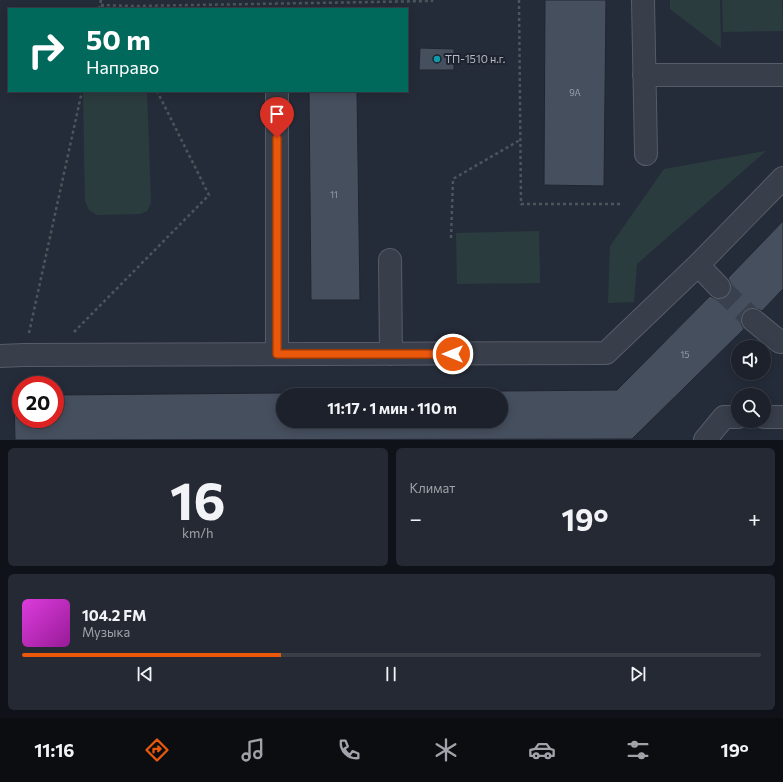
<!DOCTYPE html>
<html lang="ru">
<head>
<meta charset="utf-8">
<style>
	body { margin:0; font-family:Commissioner,sans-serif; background:#252933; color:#f1f3f6; height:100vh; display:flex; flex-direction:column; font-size:15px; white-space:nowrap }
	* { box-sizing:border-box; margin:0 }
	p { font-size:13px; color:#a0a3a9 }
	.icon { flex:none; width:22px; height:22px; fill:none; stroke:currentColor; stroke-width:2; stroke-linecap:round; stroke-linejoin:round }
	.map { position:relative; height:440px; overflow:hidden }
	.panel { display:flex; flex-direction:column; gap:8px; padding:8px; background:#0f1218; flex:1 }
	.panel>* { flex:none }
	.banner { position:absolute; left:8px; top:8px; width:400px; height:84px; border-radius:0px; box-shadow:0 2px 10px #0003,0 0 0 1px #3a3e47; background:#00695c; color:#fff; overflow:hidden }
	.controls { position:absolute; left:731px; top:340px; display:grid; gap:8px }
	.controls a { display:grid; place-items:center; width:40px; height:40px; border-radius:50%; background:#1c212b; box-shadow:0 2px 10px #0003,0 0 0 1px #3a3e47; font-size:20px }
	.speed { position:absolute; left:12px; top:376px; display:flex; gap:8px; font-size:20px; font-weight:700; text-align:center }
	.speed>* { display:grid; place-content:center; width:52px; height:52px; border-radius:50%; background:#1c212b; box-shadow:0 2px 10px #0003,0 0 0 1px #3a3e47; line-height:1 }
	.speed .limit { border:6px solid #d22; background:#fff; color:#111 }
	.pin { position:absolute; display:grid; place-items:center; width:34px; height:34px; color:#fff; margin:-41px -17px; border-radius:50% 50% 50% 0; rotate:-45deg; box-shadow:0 0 4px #0007 }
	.pin .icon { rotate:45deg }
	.me { position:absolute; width:44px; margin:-22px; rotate:270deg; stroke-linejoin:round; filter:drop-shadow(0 0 3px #0008) }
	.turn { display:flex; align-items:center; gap:14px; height:84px; padding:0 12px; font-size:18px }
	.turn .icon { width:52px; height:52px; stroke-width:2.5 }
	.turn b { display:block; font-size:28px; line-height:34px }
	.big { font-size:30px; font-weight:700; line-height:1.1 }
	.panel .tile { flex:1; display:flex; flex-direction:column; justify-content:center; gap:6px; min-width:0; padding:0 14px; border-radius:6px; background:#252933 }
	.panel .dial { align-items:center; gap:0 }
	.dial b { font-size:52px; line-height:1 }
	.song { display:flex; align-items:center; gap:12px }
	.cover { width:48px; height:48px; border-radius:6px; background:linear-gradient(135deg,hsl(300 70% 55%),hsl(300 70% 35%)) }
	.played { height:4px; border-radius:2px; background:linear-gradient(90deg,#ea580c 35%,#3a3e47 35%) }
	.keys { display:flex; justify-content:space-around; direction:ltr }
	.heat { display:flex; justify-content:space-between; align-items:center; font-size:22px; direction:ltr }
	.panel .tiles { flex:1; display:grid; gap:8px; grid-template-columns:1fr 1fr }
	.tile:last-child { grid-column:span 2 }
	.trip { position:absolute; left:276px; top:388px; width:232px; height:40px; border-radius:20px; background:#1c212b; box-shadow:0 2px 10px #0003,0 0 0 1px #3a3e47; font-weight:700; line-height:40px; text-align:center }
	.tab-bar { display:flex; height:64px; justify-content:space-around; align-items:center; background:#0b0d11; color:#a0a3a9 }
	.tab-bar .icon { width:28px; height:28px }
	.tab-bar .selected { color:#ea580c }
	.tab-bar b { font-size:18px; color:#f1f3f6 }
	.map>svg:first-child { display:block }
	.green { fill:#2b3c3f }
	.building { fill:#464f5e; stroke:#202531; fill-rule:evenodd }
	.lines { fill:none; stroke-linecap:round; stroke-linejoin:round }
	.minor-tunnel { stroke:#3a414e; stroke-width:22; stroke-dasharray:22 11; stroke-linecap:butt }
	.minor-casing { stroke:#575c68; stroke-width:24 }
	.path { stroke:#49575c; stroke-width:2.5; stroke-dasharray:3 3; stroke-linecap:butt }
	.minor { stroke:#383e4a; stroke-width:22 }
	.route-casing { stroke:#983908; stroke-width:10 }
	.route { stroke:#ea580c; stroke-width:7 }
	.culture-dot { fill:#0f9aa8; stroke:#1e232f; stroke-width:1.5 }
	.labels { text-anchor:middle; stroke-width:4; stroke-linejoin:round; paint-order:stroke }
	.number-label { font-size:9px; fill:#989eac }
	.poi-label { font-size:11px; fill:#b4b9c6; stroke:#1e232f; text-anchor:start }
</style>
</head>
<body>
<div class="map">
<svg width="783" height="440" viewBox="0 0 783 440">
	<rect width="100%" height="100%" fill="#252c39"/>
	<!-- green -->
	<path class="green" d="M670 0H720L721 48 670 9Z
		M722 0H782L783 31 723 32Z
		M83 91H147L151 203 147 211 140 214 97 215 89 210 85 201Z
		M766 151 637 264 634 302 608 303 610 246 664 169Z
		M539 231 540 283 457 284 456 233Z"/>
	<!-- building -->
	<path class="building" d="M545 0H606L604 186 544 185Z
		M420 48 454 49V70H419Z
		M309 91H357L360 300H311Z
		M783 221V289L762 311 755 308H748L744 312 741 318V324L744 329 632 439 15 440 14 395H21V419H55V395L617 390 710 296 716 299H722L728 296 731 290V284L728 278ZM283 395H501V421H283Z"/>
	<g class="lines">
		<!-- minor-tunnel -->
		<path class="minor-tunnel" d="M719 287 753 320"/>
		<!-- minor casing -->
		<g class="minor-casing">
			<path id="minor" d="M643 0 646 154
				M644 75H783
				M390 260 391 354
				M698 265 719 287
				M753 320 780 342
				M277 354V91
				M0 356 24 355 606 353 698 265 783 178
				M764 417H783
				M705 440 724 417H738"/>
		</g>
		<!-- path -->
		<path class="path" d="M101 0 100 5 134 6 432 1V0
			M519 0 521 204H623
			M99 9 100 5 105 9
			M451 238 453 179 520 140
			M74 332 209 195 157 91
			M29 333 82 91"/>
		<!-- minor -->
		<use href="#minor" class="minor"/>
	</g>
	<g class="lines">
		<!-- route casing -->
		<g class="route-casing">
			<path id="route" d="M277 138V354H453"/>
		</g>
		<!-- route -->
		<use href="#route" class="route"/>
	</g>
	<!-- markers -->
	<circle class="culture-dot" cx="437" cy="59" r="4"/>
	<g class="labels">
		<!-- number labels -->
		<g class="number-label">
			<text x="575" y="96">9А</text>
			<text x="334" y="198">11</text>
			<text x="685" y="358">15</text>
		</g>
		<!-- poi labels -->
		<g class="poi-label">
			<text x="445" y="63">ТП-1510 н.г.</text>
		</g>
	</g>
</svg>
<div class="controls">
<a><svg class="icon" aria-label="sound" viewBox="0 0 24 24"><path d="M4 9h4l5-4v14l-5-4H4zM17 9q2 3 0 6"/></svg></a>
<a><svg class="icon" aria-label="search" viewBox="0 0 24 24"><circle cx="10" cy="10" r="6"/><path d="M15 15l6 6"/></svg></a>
</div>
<div class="speed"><div class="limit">20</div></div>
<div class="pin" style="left:277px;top:138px;background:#d93025"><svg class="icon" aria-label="arrive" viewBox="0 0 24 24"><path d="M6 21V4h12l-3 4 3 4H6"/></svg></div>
<svg class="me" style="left:453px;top:354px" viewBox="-20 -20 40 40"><circle r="17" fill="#ea580c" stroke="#fff" stroke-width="3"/><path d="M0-11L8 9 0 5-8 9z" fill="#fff"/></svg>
<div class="trip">11:17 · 1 мин · 110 m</div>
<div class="banner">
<div class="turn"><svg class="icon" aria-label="right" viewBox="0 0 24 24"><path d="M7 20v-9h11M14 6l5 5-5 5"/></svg><div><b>50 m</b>Направо</div></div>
</div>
</div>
<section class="panel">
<div class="tiles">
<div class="tile dial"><b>16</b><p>km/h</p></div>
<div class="tile"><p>Климат</p>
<div class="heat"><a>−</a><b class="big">19°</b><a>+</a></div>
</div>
<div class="tile">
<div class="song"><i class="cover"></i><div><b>104.2 FM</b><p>Музыка</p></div></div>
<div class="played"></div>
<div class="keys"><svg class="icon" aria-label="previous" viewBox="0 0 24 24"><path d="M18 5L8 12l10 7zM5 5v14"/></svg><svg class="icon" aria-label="pause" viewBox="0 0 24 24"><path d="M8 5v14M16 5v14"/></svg><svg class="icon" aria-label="next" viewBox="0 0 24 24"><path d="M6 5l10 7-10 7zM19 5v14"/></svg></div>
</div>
</div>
</section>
<nav class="tab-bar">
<b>11:16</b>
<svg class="icon selected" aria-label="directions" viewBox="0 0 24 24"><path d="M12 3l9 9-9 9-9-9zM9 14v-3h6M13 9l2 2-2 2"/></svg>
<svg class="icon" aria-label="music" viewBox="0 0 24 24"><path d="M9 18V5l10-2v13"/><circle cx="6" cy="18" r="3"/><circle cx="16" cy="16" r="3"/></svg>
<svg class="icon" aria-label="phone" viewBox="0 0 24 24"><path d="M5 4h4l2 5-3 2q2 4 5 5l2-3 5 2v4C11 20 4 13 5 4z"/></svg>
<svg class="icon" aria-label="climate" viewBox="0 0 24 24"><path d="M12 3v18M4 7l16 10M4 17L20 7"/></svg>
<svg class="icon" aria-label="car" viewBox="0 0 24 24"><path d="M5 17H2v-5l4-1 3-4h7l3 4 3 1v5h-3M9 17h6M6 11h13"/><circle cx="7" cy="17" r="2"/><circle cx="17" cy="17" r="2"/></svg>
<svg class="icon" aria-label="filters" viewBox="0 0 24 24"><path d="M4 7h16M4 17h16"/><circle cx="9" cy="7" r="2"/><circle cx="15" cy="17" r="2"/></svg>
<b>19°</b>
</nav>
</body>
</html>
